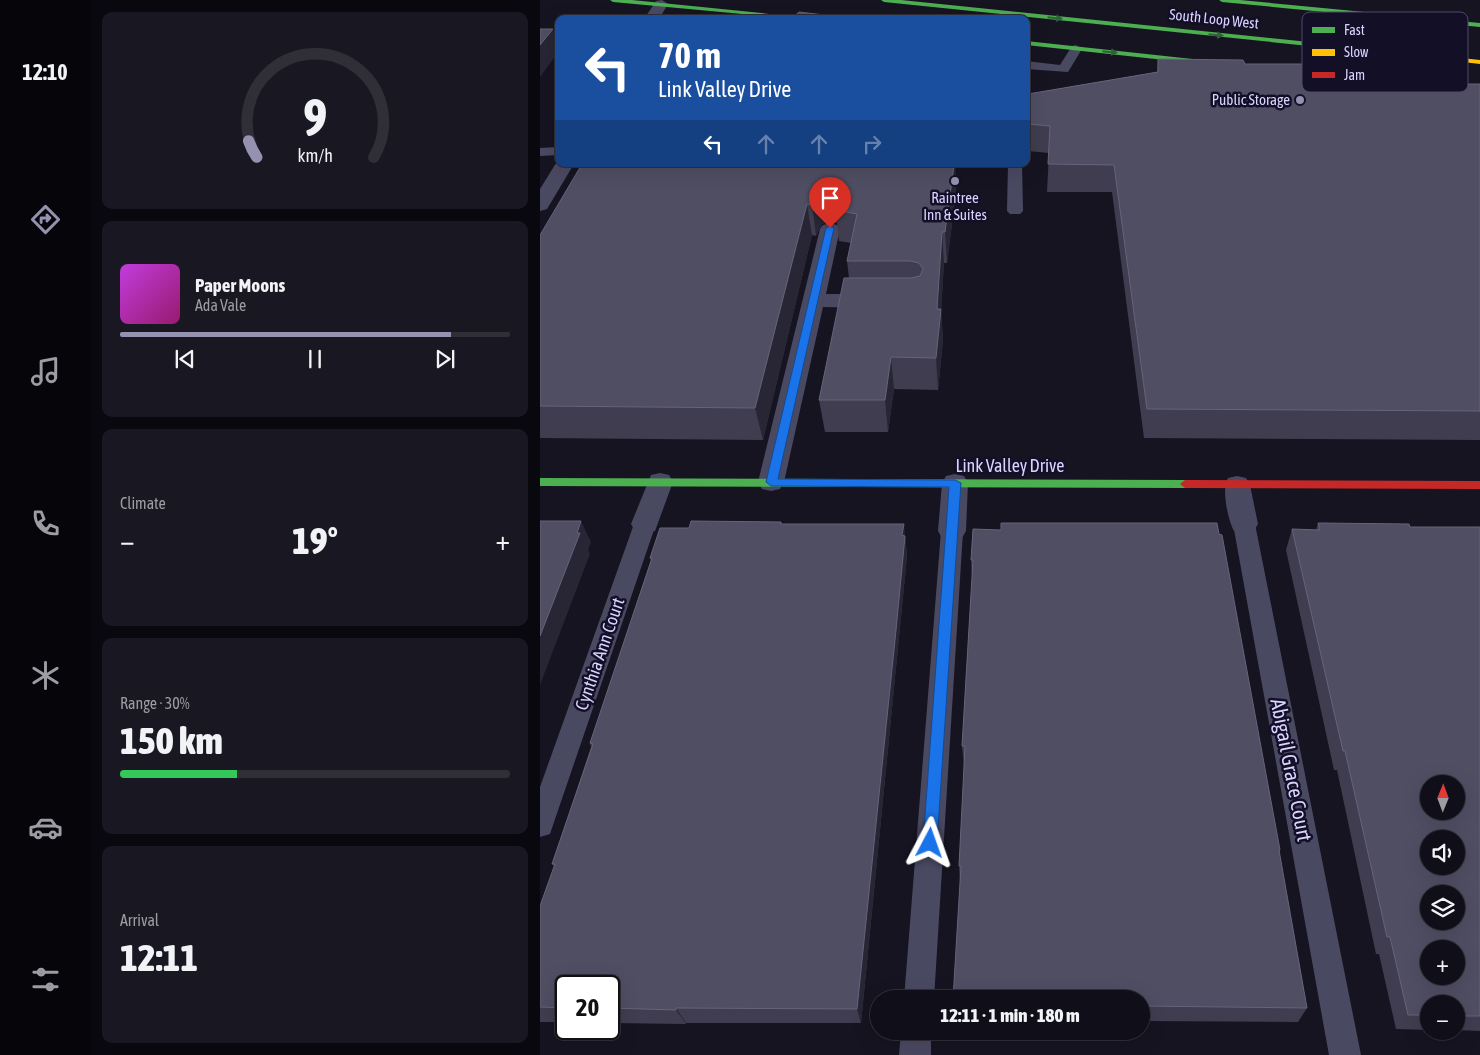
<!DOCTYPE html>
<html lang="en">
<head>
<meta charset="utf-8">
<style>
	body { margin:0; font-family:"Asap Condensed",sans-serif; background:#191822; color:#f1f3f6; height:100vh; display:flex; flex-direction:column; font-size:19px; white-space:nowrap }
	* { box-sizing:border-box; margin:0 }
	p { font-size:16px; color:#9c9ca2 }
	.icon { flex:none; width:28px; height:28px; fill:none; stroke:currentColor; stroke-width:2; stroke-linecap:round; stroke-linejoin:round }
	.map { position:relative; flex:1; overflow:hidden }
	.drawer { display:flex; flex-direction:column; gap:12px; padding:12px; background:#09080e; width:450px }
	.drawer>* { flex:none }
	.guide { position:absolute; left:15px; top:15px; width:475px; height:152px; border-radius:10px; box-shadow:0 5px 20px #0002,0 0 0 1px #302f38; background:#1a4fa0; color:#fff; overflow:hidden }
	.needle { width:32px; rotate:1deg }
	.controls { position:absolute; left:880px; top:775px; display:grid; gap:10px }
	.controls a { display:grid; place-items:center; width:45px; height:45px; border-radius:50%; background:#100f19; box-shadow:0 5px 20px #0002,0 0 0 1px #302f38; font-size:25px }
	.speed { position:absolute; left:15px; top:975px; display:flex; gap:10px; font-size:25px; font-weight:700; text-align:center }
	.speed>* { display:grid; place-content:center; width:65px; height:65px; border-radius:50%; background:#100f19; box-shadow:0 5px 20px #0002,0 0 0 1px #302f38; line-height:1 }
	.speed .limit { border:2px solid #111; border-radius:8px; background:#fff; color:#111 }
	.pin { position:absolute; display:grid; place-items:center; width:42px; height:42px; color:#fff; margin:-51px -21px; border-radius:50% 50% 50% 0; rotate:-45deg; box-shadow:0 0 5px #0007 }
	.pin .icon { rotate:45deg }
	.me { position:absolute; width:55px; margin:-28px; rotate:4deg; stroke-linejoin:round; filter:drop-shadow(0 0 4px #0008) }
	.turn { display:flex; align-items:center; gap:18px; height:105px; padding:0 20px; font-size:22px }
	.turn .icon { width:65px; height:65px; stroke-width:2.5 }
	.turn b { display:block; font-size:35px; line-height:42px }
	.lanes { display:flex; align-items:center; height:48px; padding:0 20px; background:#0003; justify-content:center; gap:25px; direction:ltr }
	.lanes .off { opacity:.35 }
	.big { font-size:38px; font-weight:800; line-height:1.1 }
	.drawer .tile { flex:1; display:flex; flex-direction:column; justify-content:center; gap:8px; min-width:0; padding:0 18px; border-radius:10px; background:#191822 }
	.drawer .dial { align-items:center; gap:0 }
	.dial svg { height:130px; overflow:visible; fill:none; stroke:#302f38; stroke-width:7; stroke-linecap:round; text-anchor:middle }
	.dial text { fill:#f1f3f6; stroke:none }
	.song { display:flex; align-items:center; gap:15px }
	.cover { width:60px; height:60px; border-radius:8px; background:linear-gradient(135deg,hsl(290 70% 55%),hsl(320 70% 35%)) }
	.played { height:5px; border-radius:2px; background:linear-gradient(90deg,#9591b1 85%,#302f38 85%) }
	.keys { display:flex; justify-content:space-around; direction:ltr }
	.heat { display:flex; justify-content:space-between; align-items:center; font-size:28px; direction:ltr }
	.charge { height:8px; border-radius:4px; background:linear-gradient(90deg,#34c759 30%,#302f38 0) }
	.trip { position:absolute; left:330px; top:990px; width:280px; height:50px; border-radius:25px; background:#100f19; box-shadow:0 5px 20px #0002,0 0 0 1px #302f38; font-weight:800; line-height:50px; text-align:center }
	main { display:flex; flex:1; min-height:0 }
	.tabs { display:flex; flex-direction:column; width:90px; justify-content:space-around; align-items:center; background:#06060a; color:#9c9ca2 }
	.tabs .icon { width:35px; height:35px }
	.tabs .current { color:#9591b1 }
	.tabs b { font-size:22px; color:#f1f3f6 }
	.map>svg:first-child { display:block }
	.lines { fill:none; stroke-linecap:round; stroke-linejoin:round }
	.lane { fill:#4a4962; fill-rule:evenodd }
	.street { fill:#4a4962; fill-rule:evenodd }
	.fast { fill:#4caf50; fill-rule:evenodd }
	.slow { fill:#ffc107; fill-rule:evenodd }
	.jam { fill:#c62828; fill-rule:evenodd }
	.wall { fill:#403d50 }
	.shaded-wall { fill:#282635 }
	.building { fill:#504e63; stroke:#66637b; fill-rule:evenodd }
	.oneway { fill:#305f3b }
	.route { fill:#1a73e8; stroke:#114b97 }
	.poi-dot { fill:#9591b1; stroke:#130f26; stroke-width:2 }
	.labels { text-anchor:middle; stroke-width:5; stroke-linejoin:round; paint-order:stroke }
	.far-street-label { font-size:15px; fill:#d9d4ff; stroke:#130f26 }
	.far-poi-label { font-size:15px; fill:#d9d4ff; stroke:#130f26; text-anchor:end }
	.street-label { font-size:18px; fill:#d9d4ff; stroke:#130f26 }
	.near-street-label { font-size:21px; fill:#d9d4ff; stroke:#130f26 }
	.key { fill:#130f26; stroke:#4e4a67; stroke-width:1 }
	.key-label { font-size:14px; fill:#d9d4ff }
</style>
</head>
<body>
<main>
<nav class="tabs">
<b>12:10</b>
<svg class="icon current" aria-label="directions" viewBox="0 0 24 24"><path d="M12 3l9 9-9 9-9-9zM9 14v-3h6M13 9l2 2-2 2"/></svg>
<svg class="icon" aria-label="music" viewBox="0 0 24 24"><path d="M9 18V5l10-2v13"/><circle cx="6" cy="18" r="3"/><circle cx="16" cy="16" r="3"/></svg>
<svg class="icon" aria-label="phone" viewBox="0 0 24 24"><path d="M5 4h4l2 5-3 2q2 4 5 5l2-3 5 2v4C11 20 4 13 5 4z"/></svg>
<svg class="icon" aria-label="climate" viewBox="0 0 24 24"><path d="M12 3v18M4 7l16 10M4 17L20 7"/></svg>
<svg class="icon" aria-label="car" viewBox="0 0 24 24"><path d="M5 17H2v-5l4-1 3-4h7l3 4 3 1v5h-3M9 17h6M6 11h13"/><circle cx="7" cy="17" r="2"/><circle cx="17" cy="17" r="2"/></svg>
<svg class="icon" aria-label="filters" viewBox="0 0 24 24"><path d="M4 7h16M4 17h16"/><circle cx="9" cy="7" r="2"/><circle cx="15" cy="17" r="2"/></svg>
</nav>
<section class="drawer">
<div class="tile dial"><svg viewBox="0 0 100 80">
<path d="M14 69A42 42 0 1 1 86 69"/>
<path d="M14 69A42 42 0 0 1 9 59" stroke="#9591b1"/>
<text x="50" y="56" font-size="32" font-weight="700">9</text>
<text x="50" y="72" font-size="11">km/h</text>
</svg></div>
<div class="tile">
<div class="song"><i class="cover"></i><div><b>Paper Moons</b><p>Ada Vale</p></div></div>
<div class="played"></div>
<div class="keys"><svg class="icon" aria-label="previous" viewBox="0 0 24 24"><path d="M18 5L8 12l10 7zM5 5v14"/></svg><svg class="icon" aria-label="pause" viewBox="0 0 24 24"><path d="M8 5v14M16 5v14"/></svg><svg class="icon" aria-label="next" viewBox="0 0 24 24"><path d="M6 5l10 7-10 7zM19 5v14"/></svg></div>
</div>
<div class="tile"><p>Climate</p>
<div class="heat"><a>−</a><b class="big">19°</b><a>+</a></div>
</div>
<div class="tile"><p>Range · 30%</p><b class="big">150 km</b><div class="charge"></div></div>
<div class="tile"><p>Arrival</p><b class="big">12:11</b></div>
</section>
<div class="map">
<svg width="940" height="1055" viewBox="0 0 940 1055">
	<rect width="100%" height="100%" fill="#161421"/>
	<g class="lines">
		<!-- lane -->
		<path class="lane" d="M536 45 542 49 528 72 486 69V61L520 65 532 46Z
			M19 147V155L0 156V148Z
			M468 164H482L483 211 480 214H470L467 211Z
			M105 516 112 519 116 524 13 825 10 834 0 837V787L94 524 98 519Z
			M704 516 711 519 715 524 821 1055H789L693 524 697 519Z
			M412 523 420 525 423 531 394 999H364L401 531 404 525Z
			M361 1031H391V1055H359Z"/>
		<!-- street -->
		<path class="street" d="M122 0 128 4 119 19H104L116 1Z
			M18 160 19 164H34L7 209 0 211V189Z
			M290 223 297 225 300 229 286 294H337L345 296 348 301 345 306 337 308 283 307 244 482 240 489 231 491 222 489 218 482 280 229 283 225Z
			M120 473 129 475 133 482 115 531 105 534 95 531 91 524 111 475Z
			M415 474 424 476 428 483 426 531 422 538 412 541 402 538 398 531 402 483 406 476Z
			M697 476 706 478 710 485 718 524 714 531 704 534 694 531C688 520 681 489 688 478Z"/>
		<!-- fast -->
		<path class="fast" d="M70 0H92L280 19H255L73 2Z
			M341 0H361L847 50 850 52 847 54 344 2Z
			M679 0H700L940 23V27L682 2Z
			M486 41 671 61 674 63 671 65 486 45Z
			M0 478 645 480 650 484 645 488 0 486Z"/>
		<!-- slow -->
		<path class="slow" d="M847 50 940 60V64L845 53 844 52Z"/>
		<!-- jam -->
		<path class="jam" d="M645 480 940 481V489L645 488 640 484Z"/>
	</g>
	<!-- wall -->
	<path class="wall" d="M618 59 705 64 794 74 875 84H940V440L604 438 572 192H507L509 153 488 151V94L617 72Z
		M415 164 416 192 407 263H404L401 309 403 340 398 390 354 389 348 432H285L279 400 309 278 307 261 311 243 299 241 297 223 291 221 282 224 276 236 272 235 223 440 0 438V235Z
		M241 522 242 524 365 536 367 556 321 1023H146V1024L69 1023V986H26V1022H0V906L14 866 12 864 51 747 50 743 111 561 110 558 149 528Z
		M778 523 870 527H940V1031L916 1030V1004H889V1030L856 1029 839 954H836L797 770H794L746 550 752 529 776 530Z
		M433 529 740 850 739 853 767 1008 758 1022 601 1021V999L420 883 419 866 424 765 422 746 432 579 431 560Z"/>
	<!-- shaded-wall -->
	<path class="shaded-wall" d="M13 29 19 51 0 77V45Z
		M415 164 416 192 407 263 405 232Z
		M286 191 291 221 282 224 276 236 272 205 277 193Z
		M267 204 272 235 223 440 215 408Z
		M402 232 404 263 401 314V309L403 340 398 390 396 358 397 309Z
		M351 357 354 389 348 432 345 400Z
		M41 521 51 542 48 550 50 554 0 685V636Z
		M364 524 367 556 321 1023 317 1009Z
		M136 1008 146 1023V1024L136 1010Z"/>
	<!-- building -->
	<path class="building" d="M259 12 319 19H251Z
		M0 29H13L0 45Z
		M618 59 703 60 705 64H789L794 74H869L875 84H940V411L607 409 574 165 508 164 510 126 488 124V94L618 72Z
		M42 164H414L405 232H402L397 309H401L396 358 351 357 345 400H279L304 278H371L380 276 383 269 379 263 370 261H307L317 214 295 210 297 197 293 193 286 191 277 193 272 205 267 204 215 408 0 406V235Z
		M0 521H41L37 533H40L0 636Z
		M151 521 241 522V524H364L362 535 365 536 356 630 317 1009 136 1008V1010L69 1008V986H26V1008L0 1007V906L15 864H12L53 744 50 743 112 558H110L120 528H149Z
		M461 523H677L679 534 682 535 740 850H739L767 1008 601 1006V999H413L421 866H419L425 746H422L433 560H431L433 529 461 530Z
		M778 523 869 524 870 527H940V1016H916V1004H889V1015H868L850 937H847L805 751H803L752 529 780 530ZM889 784H916V811H889ZM889 839H916V866H889ZM889 894H916V921H889ZM889 949H916V976H889Z"/>
	<!-- one-way arrows -->
	<defs><path id="oneway-solid" d="M-6-.8H1V-3.2L6.5 0L1 3.2V.8H-6Z" transform="scale(1.25)"/></defs>
	<g class="oneway">
		<use href="#oneway-solid" transform="translate(515 18) rotate(6)"/>
		<use href="#oneway-solid" transform="translate(676 35) rotate(6)"/>
		<use href="#oneway-solid" transform="translate(570 52) rotate(6)"/>
	</g>
	<!-- route -->
	<path class="route" d="M290 226 294 228 238 479 415 480 421 483 397 843 395 848 390 850 385 848 383 843 409 487 231 486 226 482 286 228Z"/>
	<!-- markers -->
	<g class="poi-dot">
		<circle cx="760" cy="100" r="5"/>
		<circle cx="415" cy="181" r="5"/>
	</g>
	<g class="labels">
		<!-- far-street labels -->
		<g class="far-street-label">
			<text transform="translate(674 19) rotate(6)" y="5">South Loop West</text>
		</g>
		<!-- far-poi labels -->
		<g class="far-poi-label">
			<text x="750" y="105">Public Storage</text>
			<text x="415" y="203" text-anchor="middle">Raintree<tspan x="415" dy="17">Inn &amp; Suites</tspan></text>
		</g>
		<!-- street labels -->
		<g class="street-label">
			<text x="470" y="472">Link Valley Drive</text>
			<text transform="translate(60 654) rotate(-71)" y="6">Cynthia Ann Court</text>
		</g>
		<!-- near-street labels -->
		<g class="near-street-label">
			<text transform="translate(751 770) rotate(79)" y="7">Abigail Grace Court</text>
		</g>
	</g>
	<!-- legend -->
	<rect x="762" y="12" width="166" height="80" rx="8" class="key"/>
	<rect x="772" y="27" width="23" height="6" fill="#4caf50"/>
	<rect x="772" y="49" width="23" height="7" fill="#ffc107"/>
	<rect x="772" y="72" width="23" height="6" fill="#c62828"/>
	<g class="key-label">
		<text x="804" y="35">Fast</text>
		<text x="804" y="57">Slow</text>
		<text x="804" y="80">Jam</text>
	</g>
</svg>
<div class="controls">
<a><svg class="needle" viewBox="-14 -14 28 28"><path d="M0-13l5 13h-10z" fill="#e53935"/><path d="M0 13l5-13h-10z" fill="#9c9ca2"/></svg></a>
<a><svg class="icon" aria-label="sound" viewBox="0 0 24 24"><path d="M4 9h4l5-4v14l-5-4H4zM17 9q2 3 0 6"/></svg></a>
<a><svg class="icon" aria-label="layers" viewBox="0 0 24 24"><path d="M12 4l9 5-9 5-9-5zM3 14l9 5 9-5"/></svg></a>
<a>+</a>
<a>−</a>
</div>
<div class="speed"><div class="limit">20</div></div>
<div class="pin" style="left:290px;top:228px;background:#d93025"><svg class="icon" aria-label="arrive" viewBox="0 0 24 24"><path d="M6 21V4h12l-3 4 3 4H6"/></svg></div>
<svg class="me" style="left:390px;top:843px" viewBox="-20 -20 40 40"><path d="M0-17L14 15 0 8-14 15z" fill="#1a73e8" stroke="#fff" stroke-width="4"/></svg>
<div class="trip">12:11 · 1 min · 180 m</div>
<div class="guide">
<div class="turn"><svg class="icon" aria-label="left" viewBox="0 0 24 24"><path d="M17 20v-9H6M10 6l-5 5 5 5"/></svg><div><b>70 m</b>Link Valley Drive</div></div>
<div class="lanes"><svg class="icon" aria-label="left" viewBox="0 0 24 24"><path d="M17 20v-9H6M10 6l-5 5 5 5"/></svg><svg class="icon off" aria-label="ahead" viewBox="0 0 24 24"><path d="M12 20V5M6 11l6-6 6 6"/></svg><svg class="icon off" aria-label="ahead" viewBox="0 0 24 24"><path d="M12 20V5M6 11l6-6 6 6"/></svg><svg class="icon off" aria-label="right" viewBox="0 0 24 24"><path d="M7 20v-9h11M14 6l5 5-5 5"/></svg></div>
</div>
</div>
</main>
</body>
</html>
